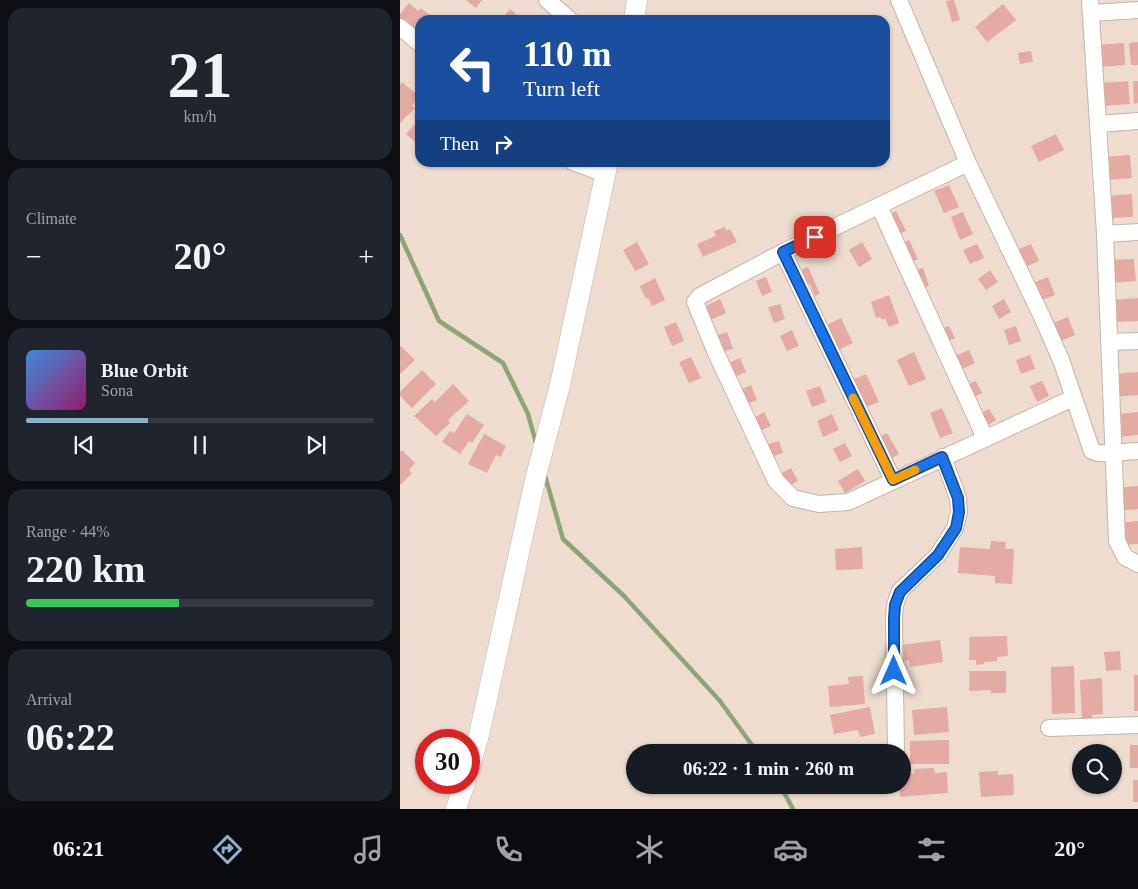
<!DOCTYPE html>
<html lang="en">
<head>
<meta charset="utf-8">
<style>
	body { margin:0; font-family:Georgia,serif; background:#20242c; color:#f1f3f6; height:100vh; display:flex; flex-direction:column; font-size:19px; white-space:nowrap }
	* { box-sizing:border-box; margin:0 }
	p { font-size:16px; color:#9ea1a6 }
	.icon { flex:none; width:28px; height:28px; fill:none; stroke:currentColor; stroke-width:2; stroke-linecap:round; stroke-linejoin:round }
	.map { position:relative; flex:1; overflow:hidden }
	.sheet { display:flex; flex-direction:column; gap:8px; padding:8px; background:#0d0f14; width:400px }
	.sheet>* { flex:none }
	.top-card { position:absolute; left:15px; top:15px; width:475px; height:152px; border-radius:15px; box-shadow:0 1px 4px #0004; background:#1a4fa0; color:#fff; overflow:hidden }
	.buttons { position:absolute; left:672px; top:744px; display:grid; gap:10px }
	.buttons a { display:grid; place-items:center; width:50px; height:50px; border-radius:50%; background:#171b24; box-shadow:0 1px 4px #0004; font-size:25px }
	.speed { position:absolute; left:15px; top:729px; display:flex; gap:10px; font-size:25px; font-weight:700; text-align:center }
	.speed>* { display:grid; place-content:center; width:65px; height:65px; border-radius:50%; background:#171b24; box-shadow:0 1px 4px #0004; line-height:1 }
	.speed .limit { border:8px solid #d22; background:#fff; color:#111 }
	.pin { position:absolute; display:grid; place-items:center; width:42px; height:42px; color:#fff; margin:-21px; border-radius:10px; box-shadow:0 2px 8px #0006 }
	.me { position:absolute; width:55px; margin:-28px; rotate:0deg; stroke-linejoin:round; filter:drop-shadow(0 0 4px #0008) }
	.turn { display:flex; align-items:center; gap:18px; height:105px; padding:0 25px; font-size:22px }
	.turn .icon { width:65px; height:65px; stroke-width:2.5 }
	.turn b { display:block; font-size:35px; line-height:42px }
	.then { display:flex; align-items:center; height:48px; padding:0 25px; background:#0003; gap:10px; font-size:19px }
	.big { font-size:38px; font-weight:700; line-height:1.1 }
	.sheet .card { flex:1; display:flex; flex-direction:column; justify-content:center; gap:8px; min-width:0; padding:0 18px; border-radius:15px; background:#20242c }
	.sheet .dial { align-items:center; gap:0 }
	.dial b { font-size:65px; line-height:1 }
	.song { display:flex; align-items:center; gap:15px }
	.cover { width:60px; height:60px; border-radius:8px; background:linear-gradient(135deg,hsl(210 70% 55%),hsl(320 70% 35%)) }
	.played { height:5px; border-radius:2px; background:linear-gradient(90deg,#90afc9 35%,#363941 35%) }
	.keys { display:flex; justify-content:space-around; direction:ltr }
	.heat { display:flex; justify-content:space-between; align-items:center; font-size:28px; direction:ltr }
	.charge { height:8px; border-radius:4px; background:linear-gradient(90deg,#34c759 44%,#363941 0) }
	.trip { position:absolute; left:226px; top:744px; width:285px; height:50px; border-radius:25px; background:#171b24; box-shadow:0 1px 4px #0004; font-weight:700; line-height:50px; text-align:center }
	.tab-bar { display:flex; height:80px; justify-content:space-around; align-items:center; background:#090b0e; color:#9ea1a6 }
	.tab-bar .icon { width:35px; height:35px }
	.tab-bar .current { color:#90afc9 }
	.tab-bar b { font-size:22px; color:#f1f3f6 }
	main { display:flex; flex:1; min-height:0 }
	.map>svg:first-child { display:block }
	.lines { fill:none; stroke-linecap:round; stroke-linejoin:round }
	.stream { stroke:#8ea476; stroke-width:4.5 }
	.building { fill:#e4aaa4 }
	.minor-casing { stroke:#c5b5a8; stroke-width:18 }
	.tertiary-casing { stroke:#c5b5a8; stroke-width:21 }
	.minor { stroke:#fff; stroke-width:16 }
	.tertiary { stroke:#fff; stroke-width:20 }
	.route-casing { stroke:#114b97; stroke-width:12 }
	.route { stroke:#1a73e8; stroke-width:9 }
	.slow { stroke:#f59e0b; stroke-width:9 }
</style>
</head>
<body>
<main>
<section class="sheet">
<div class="card dial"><b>21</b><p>km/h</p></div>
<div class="card"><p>Climate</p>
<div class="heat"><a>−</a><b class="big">20°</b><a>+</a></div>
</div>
<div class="card">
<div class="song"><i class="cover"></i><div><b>Blue Orbit</b><p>Sona</p></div></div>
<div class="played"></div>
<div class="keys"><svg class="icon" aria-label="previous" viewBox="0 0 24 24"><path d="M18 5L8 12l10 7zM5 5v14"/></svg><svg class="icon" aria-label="pause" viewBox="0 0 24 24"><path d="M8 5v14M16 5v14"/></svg><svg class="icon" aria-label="next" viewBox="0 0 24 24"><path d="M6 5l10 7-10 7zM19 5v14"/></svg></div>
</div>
<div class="card"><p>Range · 44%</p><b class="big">220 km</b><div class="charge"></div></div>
<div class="card"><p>Arrival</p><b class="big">06:22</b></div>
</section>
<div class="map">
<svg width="738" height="809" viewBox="0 0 738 809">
	<rect width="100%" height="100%" fill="#eddccf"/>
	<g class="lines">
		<!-- stream -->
		<path class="stream" d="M0 235 39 321 103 363 128 414 136 443
			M144 472 163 539 224 596 320 701 357 752
			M380 785 393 809"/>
	</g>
	<!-- building -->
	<path class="building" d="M66 0H82L76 8Z
		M554 0 560 20 552 22 546 1Z
		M9 3 18 11 21 8 32 17 30 20H20V32L15 38 0 20V14Z
		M603 4 616 20 587 42 575 27Z
		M110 9 122 20 101 19Z
		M738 42V65H731L729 43Z
		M724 43 725 65 700 67 698 45Z
		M631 51 633 62 620 64 618 53Z
		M728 81 730 104 704 106 703 83Z
		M733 81H738V103L734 104Z
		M2 82 19 96 12 106 15 108 0 123V85Z
		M20 121V146L6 134 14 125 16 126Z
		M656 134 664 150 639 162 631 146Z
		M730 155 732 178 707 180 705 157Z
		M549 185 559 207 544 213 534 191Z
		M732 194 733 217 708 218 706 196Z
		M496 211 506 231 493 237 483 217Z
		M563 212 573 234 560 240 551 217Z
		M325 227 326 231 330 229 337 242 303 257 297 244 316 236 314 231Z
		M509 240 518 259 505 265 497 245Z
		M237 242 249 264 235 271 223 250Z
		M462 242 472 259 459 267 449 250Z
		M577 244 584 258 570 264 563 250Z
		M631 244 639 261 621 269 614 251Z
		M734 259 736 281 711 283 709 260Z
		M408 267 420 294 415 296 410 284 403 287 396 272Z
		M523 268 529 286 514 291 508 272Z
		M590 270 598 282 586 290 578 279Z
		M366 277 372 292 362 296 356 281Z
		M648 277 655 295 637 302 630 284Z
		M255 278 265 300 252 306 248 298 246 299 240 286Z
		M489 295 499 323 489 327 485 318 482 320 480 317 476 318 471 302Z
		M738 298V321L714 322 712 300Z
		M320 299 326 313 310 320 304 307Z
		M604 299 611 312 599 319 592 306Z
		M380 304 385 319 374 323 368 307Z
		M668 317 675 335 658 342 650 324Z
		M441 318 453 343 434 352 422 327Z
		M276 322 284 341 272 346 264 327Z
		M549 326 555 338 544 343 538 330Z
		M616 326 621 341 609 345 604 330Z
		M392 330 399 346 387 351 380 336Z
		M327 332 333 349 319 353 313 337Z
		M1 346 15 360 0 374V347Z
		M569 350 575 363 560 370 553 357Z
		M514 352 526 379 509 386 497 360Z
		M630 355 635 369 621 374 616 360Z
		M291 357 301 378 289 383 279 362Z
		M340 358 346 372 331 379 324 365Z
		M22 370 36 384 12 408 0 396V392Z
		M738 372V395L715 397 713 374Z
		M466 374 479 402 460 409 449 381Z
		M576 381 582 393 571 398 565 386Z
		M642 381 649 396 637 402 630 386Z
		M53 384 69 401 48 420 50 423 36 436 14 416 32 399 35 402Z
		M351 385 357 400 344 405 338 391Z
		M420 386 426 402 412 407 406 391Z
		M542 408 553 433 540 438 530 413Z
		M589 409 596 420 585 427 578 415Z
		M364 412 371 426 360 431 354 418Z
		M738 412V435L718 437 716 414Z
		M67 414 84 425 72 443 69 441 60 454 42 442 50 431 54 433Z
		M432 414 439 430 423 437 417 421Z
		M487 433 499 454 490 459 474 439Z
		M84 434 106 446 101 457 96 455 87 473 68 464Z
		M379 441 383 453 367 458 363 446Z
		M445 443 452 456 440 462 433 449Z
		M2 450 15 463 9 470 12 473 0 485V452Z
		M391 468 398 481 387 487 380 474Z
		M458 469 465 481 445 493 438 481Z
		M738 486V509L716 511 715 488Z
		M738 521V544L721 545 720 523Z
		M591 541 606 542 605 549H614L612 584 595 583V576L558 573 560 547 590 549Z
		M462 547 463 569 436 570 435 549Z
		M607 636 608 656 597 657V661L584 662V664L576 665V660H569V637Z
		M540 640 543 662 510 667 509 660 505 661 502 645Z
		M720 651 721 670 706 671 704 652Z
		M674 666 675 713 652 714 651 667Z
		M569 671H606V693H591V690L569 691Z
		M734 675H738V711H734Z
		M463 676 465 704 430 707 428 686 449 684 448 677Z
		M702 678 703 714 692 715V724H682L680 680Z
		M470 707 475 734 460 737 458 730 434 734 430 715Z
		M547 707 549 732 514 735 512 710Z
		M549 740V764H510V741Z
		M730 745H738V768H730Z
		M534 768 535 773 547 772 548 793 500 797 499 785H502V774H514V769Z
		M598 771V775L613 774 614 795 581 797 579 772Z
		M733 780H738V802H733Z"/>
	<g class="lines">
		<!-- minor casing -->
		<g class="minor-casing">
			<path id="minor" d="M147 0 170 20
				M499 0 568 163 642 317 661 360 692 451C700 456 726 451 738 451
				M690 0 705 234 717 541 725 557 738 564
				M692 13 738 10
				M0 27 20 44
				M698 124 738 121
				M173 162 205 174
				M568 163 383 252 300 296 295 302 316 353 376 481 393 498 419 504 448 502 673 398
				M479 206 585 438
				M705 234 738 232
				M383 252 493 480
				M710 342 738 341
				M649 728 738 725
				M496 752 494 618 495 605 500 591 538 555 555 528 559 512 558 498 543 457"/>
		</g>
		<!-- tertiary casing -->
		<g class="tertiary-casing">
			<path id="tertiary" d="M234 20 237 0
				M69 769 79 735 136 476 160 385 208 162
				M56 809 65 782"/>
		</g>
		<!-- minor -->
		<use href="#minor" class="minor"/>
		<!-- tertiary -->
		<use href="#tertiary" class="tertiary"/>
	</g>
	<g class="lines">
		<!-- route casing -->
		<g class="route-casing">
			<path id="route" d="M415 237 383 252 493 480 542 457 558 498 559 512 556 528 538 555 500 592 495 605 494 618V671"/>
		</g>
		<!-- route -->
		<use href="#route" class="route"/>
		<!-- slow -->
		<path class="slow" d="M453 398 493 480 515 470"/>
	</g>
</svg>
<div class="buttons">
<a><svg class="icon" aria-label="search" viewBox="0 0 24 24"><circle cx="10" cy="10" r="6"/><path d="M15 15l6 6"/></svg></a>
</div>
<div class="speed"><div class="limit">30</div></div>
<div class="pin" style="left:415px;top:237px;background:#d93025"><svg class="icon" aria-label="arrive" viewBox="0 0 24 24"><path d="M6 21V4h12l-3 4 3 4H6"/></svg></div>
<svg class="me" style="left:494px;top:671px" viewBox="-20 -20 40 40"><path d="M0-17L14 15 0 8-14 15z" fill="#1a73e8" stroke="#fff" stroke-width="4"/></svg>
<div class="trip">06:22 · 1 min · 260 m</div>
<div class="top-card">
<div class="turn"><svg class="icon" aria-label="left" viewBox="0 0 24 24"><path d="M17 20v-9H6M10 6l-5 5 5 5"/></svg><div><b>110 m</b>Turn left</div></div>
<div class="then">Then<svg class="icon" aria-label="right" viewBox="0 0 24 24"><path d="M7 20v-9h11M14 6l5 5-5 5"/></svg></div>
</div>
</div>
</main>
<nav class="tab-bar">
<b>06:21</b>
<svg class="icon current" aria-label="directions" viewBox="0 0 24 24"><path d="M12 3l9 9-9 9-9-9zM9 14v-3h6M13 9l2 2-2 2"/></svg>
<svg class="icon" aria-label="music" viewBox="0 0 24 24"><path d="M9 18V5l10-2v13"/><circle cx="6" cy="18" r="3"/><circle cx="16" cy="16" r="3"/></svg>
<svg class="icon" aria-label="phone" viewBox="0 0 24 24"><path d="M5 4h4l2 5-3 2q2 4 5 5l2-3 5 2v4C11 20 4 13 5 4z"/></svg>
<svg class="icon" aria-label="climate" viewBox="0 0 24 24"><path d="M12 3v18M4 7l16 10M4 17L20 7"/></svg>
<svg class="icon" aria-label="car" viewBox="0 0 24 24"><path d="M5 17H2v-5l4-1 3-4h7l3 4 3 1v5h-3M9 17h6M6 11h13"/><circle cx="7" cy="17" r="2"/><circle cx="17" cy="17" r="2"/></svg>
<svg class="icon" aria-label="filters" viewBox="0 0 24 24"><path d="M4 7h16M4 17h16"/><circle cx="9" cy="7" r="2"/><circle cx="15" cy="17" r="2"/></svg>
<b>20°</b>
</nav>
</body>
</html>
